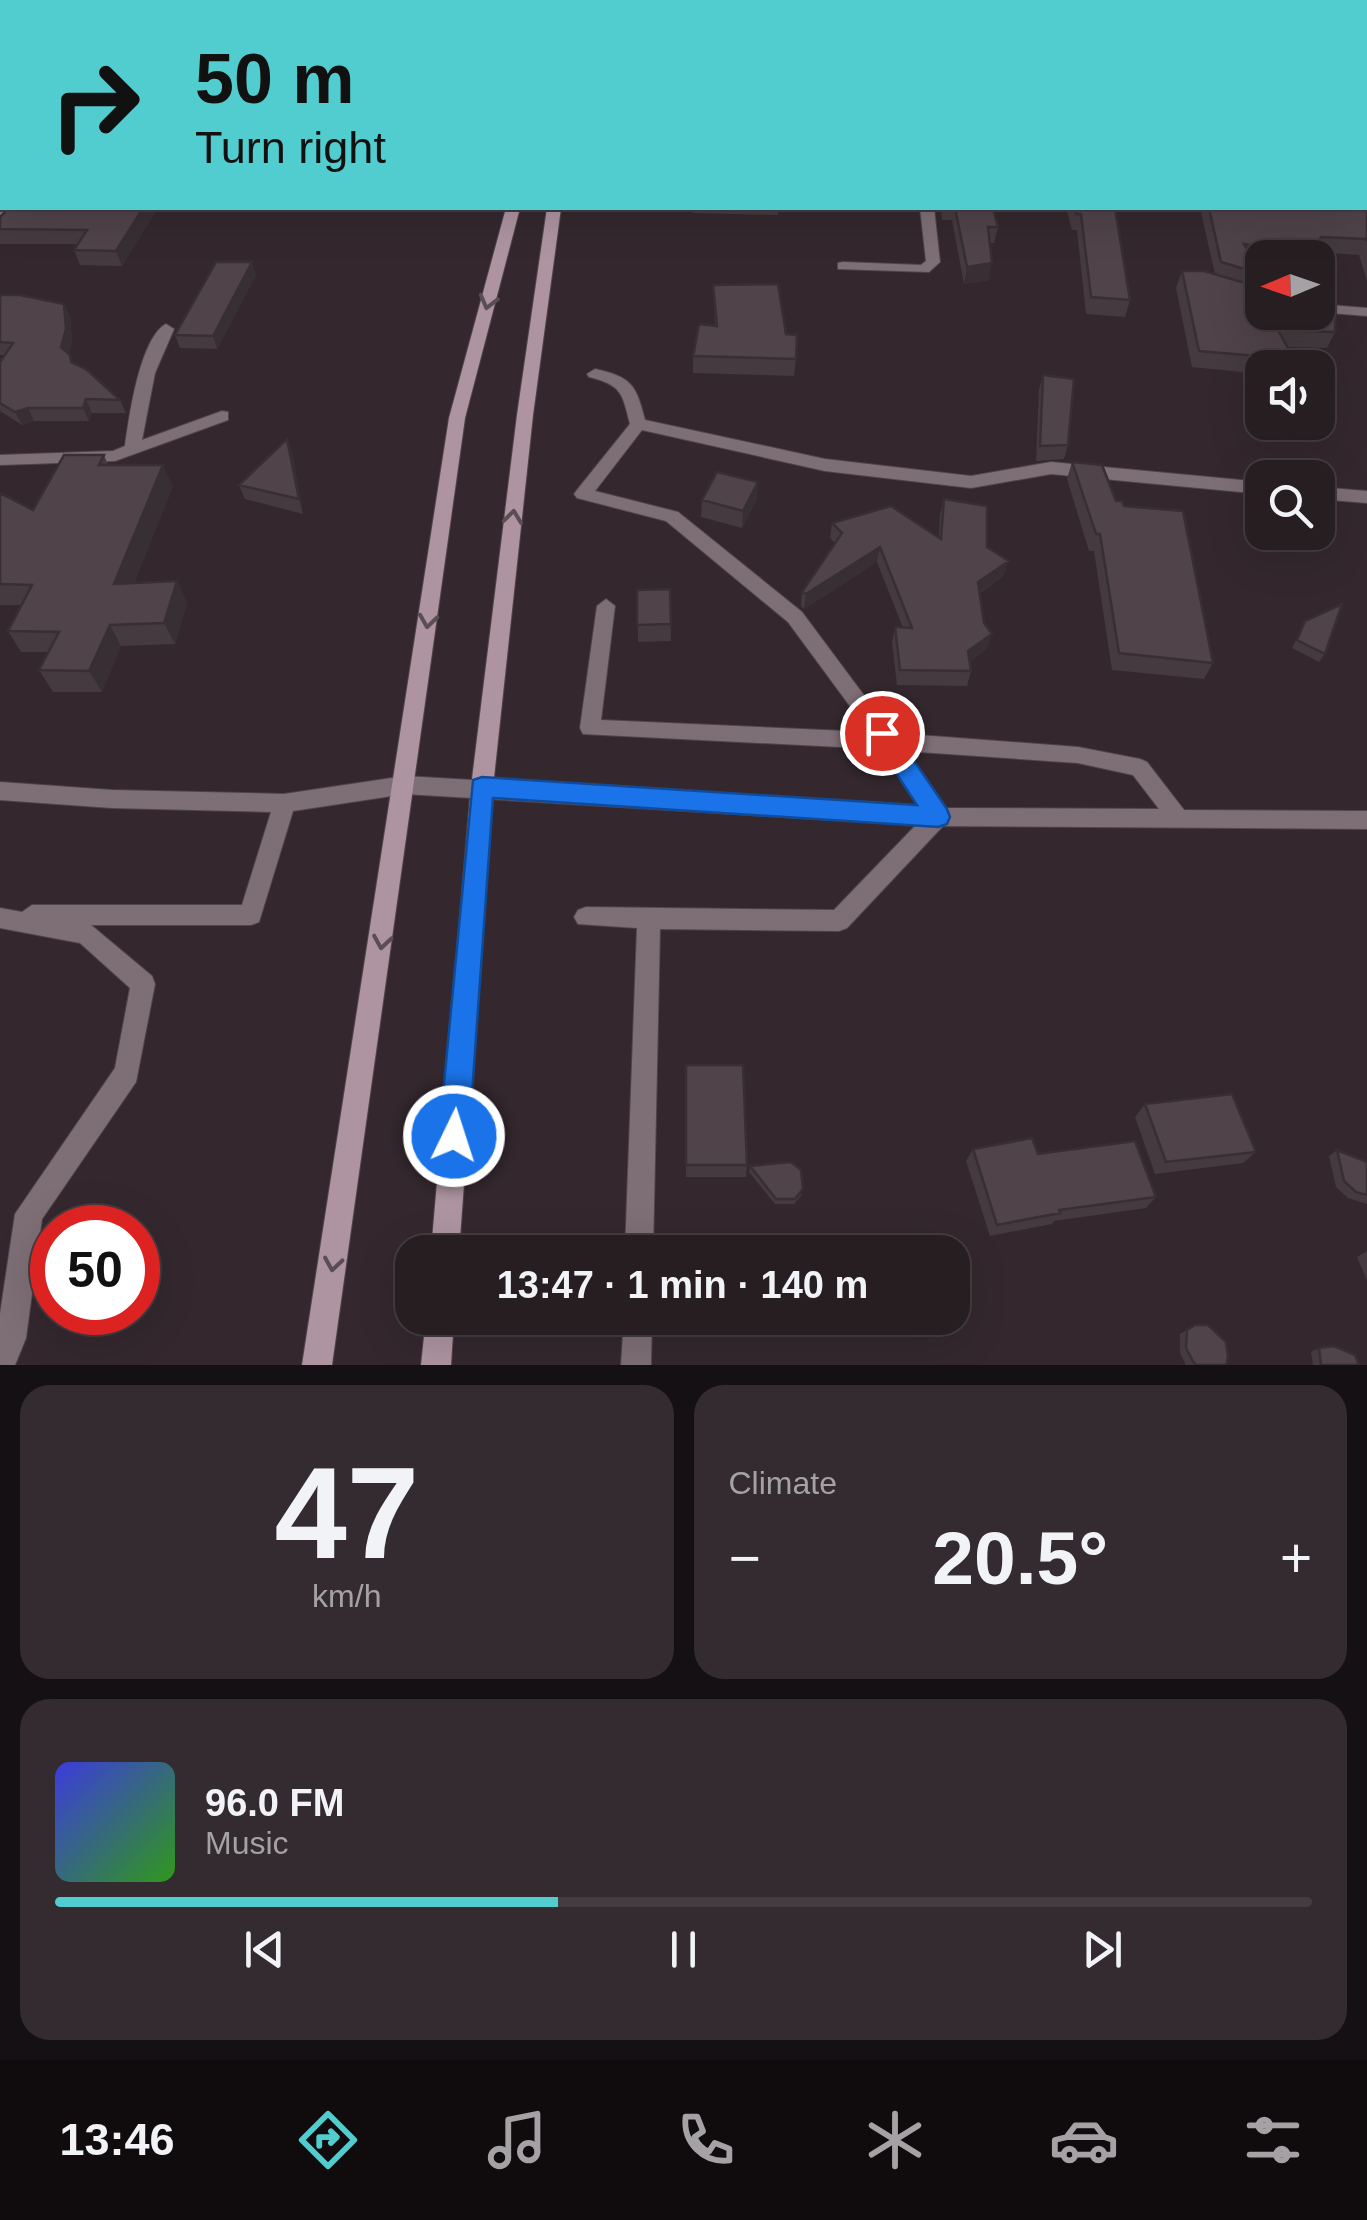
<!DOCTYPE html>
<html lang="en">
<head>
<meta charset="utf-8">
<style>
	body { margin:0; font-family:Helvetica,sans-serif; background:#332b2f; color:#f1f3f6; height:100vh; display:flex; flex-direction:column; font-size:38px; white-space:nowrap }
	* { box-sizing:border-box; margin:0 }
	p { font-size:32px; color:#a4a2a5 }
	.icon { flex:none; width:55px; height:55px; fill:none; stroke:currentColor; stroke-width:2; stroke-linecap:round; stroke-linejoin:round }
	.map { position:relative; height:1365px; overflow:hidden }
	.details { display:flex; flex-direction:column; gap:20px; padding:20px; background:#151013; flex:1 }
	.details>* { flex:none }
	.guide { position:absolute; left:0px; top:0px; width:1368px; height:210px; box-shadow:0 10px 40px #0002,0 0 0 2px #433c40; background:#52cdcf; color:#111; overflow:hidden }
	.needle { width:65px; rotate:268deg }
	.fabs { position:absolute; left:1245px; top:240px; display:grid; gap:20px }
	.fabs a { display:grid; place-items:center; width:90px; height:90px; border-radius:20px; background:#271e22; box-shadow:0 10px 40px #0002,0 0 0 2px #433c40; font-size:50px }
	.speed { position:absolute; left:30px; top:1205px; display:flex; gap:20px; font-size:50px; font-weight:700; text-align:center }
	.speed>* { display:grid; place-content:center; width:130px; height:130px; border-radius:50%; background:#271e22; box-shadow:0 10px 40px #0002,0 0 0 2px #433c40; line-height:1 }
	.speed .limit { border:15px solid #d22; background:#fff; color:#111 }
	.pin { position:absolute; display:grid; place-items:center; width:85px; height:85px; color:#fff; margin:-42px; border:5px solid #fff; border-radius:50%; box-shadow:0 2px 10px #0007 }
	.me { position:absolute; width:110px; margin:-55px; rotate:4deg; stroke-linejoin:round; filter:drop-shadow(0 0 8px #0008) }
	.turn { display:flex; align-items:center; gap:35px; height:210px; padding:0 30px; font-size:45px }
	.turn .icon { width:130px; height:130px; stroke-width:2.5 }
	.turn b { display:block; font-size:70px; line-height:85px }
	.big { font-size:75px; font-weight:600; line-height:1.1 }
	.details .widget { flex:1; display:flex; flex-direction:column; justify-content:center; gap:15px; min-width:0; padding:0 35px; border-radius:30px; background:#332b2f }
	.details .dial { align-items:center; gap:0 }
	.dial b { font-size:130px; line-height:1 }
	.song { display:flex; align-items:center; gap:30px }
	.cover { width:120px; height:120px; border-radius:15px; background:linear-gradient(135deg,hsl(240 70% 55%),hsl(110 70% 35%)) }
	.played { height:10px; border-radius:5px; background:linear-gradient(90deg,#52cdcf 40%,#433c40 40%) }
	.keys { display:flex; justify-content:space-around; direction:ltr }
	.heat { display:flex; justify-content:space-between; align-items:center; font-size:55px; direction:ltr }
	.details .tiles { flex:1; display:grid; gap:20px; grid-template-columns:1fr 1fr }
	.widget:last-child { grid-column:span 2 }
	.trip { position:absolute; left:395px; top:1235px; width:575px; height:100px; border-radius:30px; background:#271e22; box-shadow:0 10px 40px #0002,0 0 0 2px #433c40; font-weight:600; line-height:100px; text-align:center }
	.menu { display:flex; height:160px; justify-content:space-around; align-items:center; background:#100c0e; color:#a4a2a5 }
	.menu .icon { width:70px; height:70px }
	.menu .active { color:#52cdcf }
	.menu b { font-size:45px; color:#f1f3f6 }
	.map>svg:first-child { display:block }
	.lines { fill:none; stroke-linecap:round; stroke-linejoin:round }
	.minor-casing { stroke:#50454a; stroke-width:2 }
	.secondary-casing { stroke:#50454a; stroke-width:2 }
	.minor { fill:#7e6f76; fill-rule:evenodd }
	.secondary { fill:#ad94a0; fill-rule:evenodd }
	.wall { fill:#453a40 }
	.shaded-wall { fill:#382f34 }
	.building { fill:#50434a; stroke:#382f34; stroke-width:2.5 }
	.oneway { stroke:#5b4d54 }
	.route { fill:#1a73e8; stroke:#114b97; stroke-width:2.5 }
</style>
</head>
<body>
<div class="map">
<svg width="1367" height="1365" viewBox="0 0 1367 1365">
	<rect width="100%" height="100%" fill="#34282e"/>
	<g class="lines">
		<!-- minor casing -->
		<g class="minor-casing">
			<path id="minor" d="M0 123H2V131H0Z
				M1365 163H1367V171H1365Z
				M2 207 13 210 0 221V209Z
				M920 208H934L940 262 929 272 838 269V263L843 262 921 265 926 261Z
				M1318 304 1367 308V316L1318 312Z
				M166 324 174 329 155 373 142 440 222 411 228 412V420L115 461 0 465V455L113 451 125 446C129 417 140 338 166 324Z
				M595 369C632 377 636 385 645 420L825 459 971 476 1051 462 1262 482V494L1051 474 971 488 825 471 642 430 595 491 678 512 802 612 892 733 1078 747 1140 759 1147 762 1184 810 1367 811V829L943 826 847 928 839 931 660 929 653 1252H625L637 928 578 924 574 917 578 910 586 907 834 910 916 825 405 794 293 811 259 922 251 925H91L152 976 155 984 136 1082 42 1219 26 1338 15 1365H0V1314L15 1214 115 1068 130 988 80 943 0 928V908L22 912 32 905H242L271 812 112 808 0 800V782L112 790 284 794 405 776 919 807 880 749 583 734 580 728 597 606 606 599 615 606 601 720 869 732 788 622 666 521 577 498 574 494 577 490 630 424C622 393 622 385 589 377L587 374ZM904 751 1078 763 1133 775 1159 809 944 808Z
				M1318 487 1367 491V503L1318 499Z
				M624 1318H652L651 1365H621Z"/>
		</g>
		<!-- secondary casing -->
		<g class="secondary-casing">
			<path id="secondary" d="M536 0H546V2H536Z
				M574 0H584V2H574Z
				M506 208H520L465 418 332 1365H302L449 418Z
				M547 208H561L533 415 493 787 459 1252H431L471 787 517 415Z
				M426 1318H454L451 1365H421Z"/>
		</g>
		<!-- minor -->
		<use href="#minor" class="minor"/>
		<!-- secondary -->
		<use href="#secondary" class="secondary"/>
	</g>
	<!-- wall -->
	<path class="wall" d="M1233 0H1367V119H1365V2H1237Z
		M0 45H2V115L0 116Z
		M1367 190V281L1359 255 1315 252 1312 258H1262V263L1254 262 1261 274 1256 287 1262 312 1335 332 1327 348 1287 347 1294 359 1290 368H1262V374L1192 367 1176 288 1182 271 1215 274 1200 208H1365Z
		M158 208 122 266 80 265 74 250 78 244H0V217Z
		M692 208H778V215L692 213Z
		M941 208H993L998 227 994 243H990L989 280 964 284 952 220H942Z
		M1066 208H1115L1130 300 1125 317 1086 314 1077 230H1072Z
		M256 275 217 349 180 348 175 335Z
		M713 285 786 334 796 359 794 376 693 373V356L715 326Z
		M0 295 64 304 70 317 72 342 69 354 74 364 120 400 126 413H92L89 421H34L22 425 0 411V362L4 355H0Z
		M1043 375 1068 445 1064 459 1036 461 1039 389Z
		M287 439 292 453 303 514 245 499 239 485Z
		M104 455 108 465 173 486 134 583 177 581 187 603 175 644 121 646 102 692H53L39 670 48 652H21L8 631 21 605H0V493L33 510Z
		M1072 462 1124 506 1213 663 1204 679 1112 670 1094 551H1089L1067 479Z
		M757 499 742 528 701 517 702 500Z
		M944 499 987 547 1004 575 980 593 987 649 970 661 971 671 967 686 897 685 892 642 895 627 903 628 877 562 804 609 801 606 802 592 835 543 830 538 832 523 939 538 940 514Z
		M670 589 671 641 638 642 637 590Z
		M1305 621 1325 654 1319 662 1292 648Z
		M686 1065 747 1165 746 1177H686Z
		M1145 1104 1256 1152 1243 1163 1155 1174 1135 1117Z
		M973 1149 1038 1154 1156 1197 1146 1208 1054 1221 1052 1224 990 1236 966 1161Z
		M1337 1150 1367 1162V1204L1348 1198 1336 1187 1329 1156Z
		M750 1166 802 1195 794 1204H775L749 1172Z
		M1367 1251V1280L1357 1257Z
		M1187 1330 1226 1365H1186L1180 1353V1334Z
		M1319 1348 1359 1365H1313L1311 1352Z"/>
	<!-- shaded-wall -->
	<path class="shaded-wall" d="M143 208H158L122 266 116 251Z
		M252 262 256 275 217 349 213 336Z
		M992 263 989 280 964 284 967 267Z
		M64 304 70 317 72 342 67 360 61 347Z
		M86 399 92 413 89 421 83 408Z
		M28 408 34 421 22 425 15 412Z
		M287 439 292 453 303 514 299 499Z
		M163 465 173 486 125 606 114 584Z
		M758 482 757 499 742 528 743 511Z
		M880 547 877 562 804 609 806 594Z
		M1009 561 1004 575 974 596 978 582Z
		M177 581 187 603 175 644 164 623Z
		M110 625 121 646 102 692 89 671Z
		M992 634 987 649 964 666 968 651Z"/>
	<!-- building -->
	<path class="building" d="M153 0H182V2H152Z
		M246 0H415L417 2H246Z
		M735 0H852L854 2 860 0H940L939 2H736Z
		M949 0H1110L1114 2H950Z
		M1259 0H1367V105H1365V2H1263Z
		M0 45H2V99H0Z
		M1365 190H1367V241L1366 239 1321 237 1312 255 1244 244 1261 274 1221 262 1209 208H1365Z
		M9 208H143L116 251 74 250 87 230 0 229V217Z
		M955 208H993L998 227H988L992 263 967 267Z
		M1075 208H1115L1130 300 1091 297 1081 214H1076Z
		M216 262H252L213 336 175 335Z
		M1182 271H1204L1262 288V312H1318V305L1336 306 1335 332 1278 330 1294 359 1199 351Z
		M778 284 786 334 797 335 796 359 693 356 699 324 717 326 713 285Z
		M0 295H20L64 304 66 329 61 347 70 355 71 362 86 369 120 400 86 399 83 408H28L15 412 0 403V362L13 343 0 342Z
		M1043 375 1074 379 1068 445 1040 446Z
		M287 439 299 499 239 485Z
		M64 455H104L99 465H163L114 584 177 581 164 623 110 625 89 671 39 670 59 632 8 631 32 585 0 584V493L33 510Z
		M1072 462 1102 465 1116 501H1122L1124 506 1183 511 1213 663 1119 653 1100 534H1096Z
		M717 472 758 482 743 511 702 500Z
		M944 499 987 506V547L1009 561 978 582 984 623 992 634 968 651 971 671 900 670 895 627 912 628 880 547 806 594 802 592 842 533 832 523 891 506 941 539Z
		M670 589 671 624 637 625V590Z
		M1342 604 1325 654 1297 640 1305 621Z
		M686 1065H743L747 1165H686Z
		M1232 1094 1256 1152 1166 1162 1145 1104Z
		M1032 1138 1038 1154 1135 1141 1156 1197 1059 1210 1060 1213 997 1225 973 1149Z
		M1337 1150 1367 1162V1195L1356 1192 1344 1181Z
		M791 1162 801 1170 803 1189 795 1199H776L750 1166Z
		M1195 1325H1208L1226 1342 1228 1357 1226 1365H1197L1194 1363 1186 1348 1187 1330Z
		M1334 1346 1355 1355 1359 1365H1321L1319 1348Z"/>
	<!-- one-way arrows -->
	<defs><path id="oneway-chevron" d="M-2-3.5L2.5 0L-2 3.5" fill="none" stroke-width="1.6" stroke-linecap="round" stroke-linejoin="round" transform="scale(2.5)"/></defs>
	<g class="oneway">
		<use href="#oneway-chevron" transform="translate(488 302) rotate(105)"/>
		<use href="#oneway-chevron" transform="translate(513 517) rotate(-83)"/>
		<use href="#oneway-chevron" transform="translate(428 621) rotate(98)"/>
		<use href="#oneway-chevron" transform="translate(382 942) rotate(99)"/>
		<use href="#oneway-chevron" transform="translate(333 1264) rotate(99)"/>
	</g>
	<!-- route -->
	<path class="route" d="M882 724 891 727 947 809 950 817 947 824 938 827 493 798 469 1136 465 1147 454 1151 444 1147 439 1136 473 780 482 777 917 805 870 733 874 727Z"/>
</svg>
<div class="fabs">
<a><svg class="needle" viewBox="-14 -14 28 28"><path d="M0-13l5 13h-10z" fill="#e53935"/><path d="M0 13l5-13h-10z" fill="#a4a2a5"/></svg></a>
<a><svg class="icon" aria-label="sound" viewBox="0 0 24 24"><path d="M4 9h4l5-4v14l-5-4H4zM17 9q2 3 0 6"/></svg></a>
<a><svg class="icon" aria-label="search" viewBox="0 0 24 24"><circle cx="10" cy="10" r="6"/><path d="M15 15l6 6"/></svg></a>
</div>
<div class="speed"><div class="limit">50</div></div>
<div class="pin" style="left:882px;top:733px;background:#d93025"><svg class="icon" aria-label="arrive" viewBox="0 0 24 24"><path d="M6 21V4h12l-3 4 3 4H6"/></svg></div>
<svg class="me" style="left:454px;top:1136px" viewBox="-20 -20 40 40"><circle r="17" fill="#1a73e8" stroke="#fff" stroke-width="3"/><path d="M0-11L8 9 0 5-8 9z" fill="#fff"/></svg>
<div class="trip">13:47 · 1 min · 140 m</div>
<div class="guide">
<div class="turn"><svg class="icon" aria-label="right" viewBox="0 0 24 24"><path d="M7 20v-9h11M14 6l5 5-5 5"/></svg><div><b>50 m</b>Turn right</div></div>
</div>
</div>
<section class="details">
<div class="tiles">
<div class="widget dial"><b>47</b><p>km/h</p></div>
<div class="widget"><p>Climate</p>
<div class="heat"><a>−</a><b class="big">20.5°</b><a>+</a></div>
</div>
<div class="widget">
<div class="song"><i class="cover"></i><div><b>96.0 FM</b><p>Music</p></div></div>
<div class="played"></div>
<div class="keys"><svg class="icon" aria-label="previous" viewBox="0 0 24 24"><path d="M18 5L8 12l10 7zM5 5v14"/></svg><svg class="icon" aria-label="pause" viewBox="0 0 24 24"><path d="M8 5v14M16 5v14"/></svg><svg class="icon" aria-label="next" viewBox="0 0 24 24"><path d="M6 5l10 7-10 7zM19 5v14"/></svg></div>
</div>
</div>
</section>
<nav class="menu">
<b>13:46</b>
<svg class="icon active" aria-label="directions" viewBox="0 0 24 24"><path d="M12 3l9 9-9 9-9-9zM9 14v-3h6M13 9l2 2-2 2"/></svg>
<svg class="icon" aria-label="music" viewBox="0 0 24 24"><path d="M9 18V5l10-2v13"/><circle cx="6" cy="18" r="3"/><circle cx="16" cy="16" r="3"/></svg>
<svg class="icon" aria-label="phone" viewBox="0 0 24 24"><path d="M5 4h4l2 5-3 2q2 4 5 5l2-3 5 2v4C11 20 4 13 5 4z"/></svg>
<svg class="icon" aria-label="climate" viewBox="0 0 24 24"><path d="M12 3v18M4 7l16 10M4 17L20 7"/></svg>
<svg class="icon" aria-label="car" viewBox="0 0 24 24"><path d="M5 17H2v-5l4-1 3-4h7l3 4 3 1v5h-3M9 17h6M6 11h13"/><circle cx="7" cy="17" r="2"/><circle cx="17" cy="17" r="2"/></svg>
<svg class="icon" aria-label="filters" viewBox="0 0 24 24"><path d="M4 7h16M4 17h16"/><circle cx="9" cy="7" r="2"/><circle cx="15" cy="17" r="2"/></svg>
</nav>
</body>
</html>
